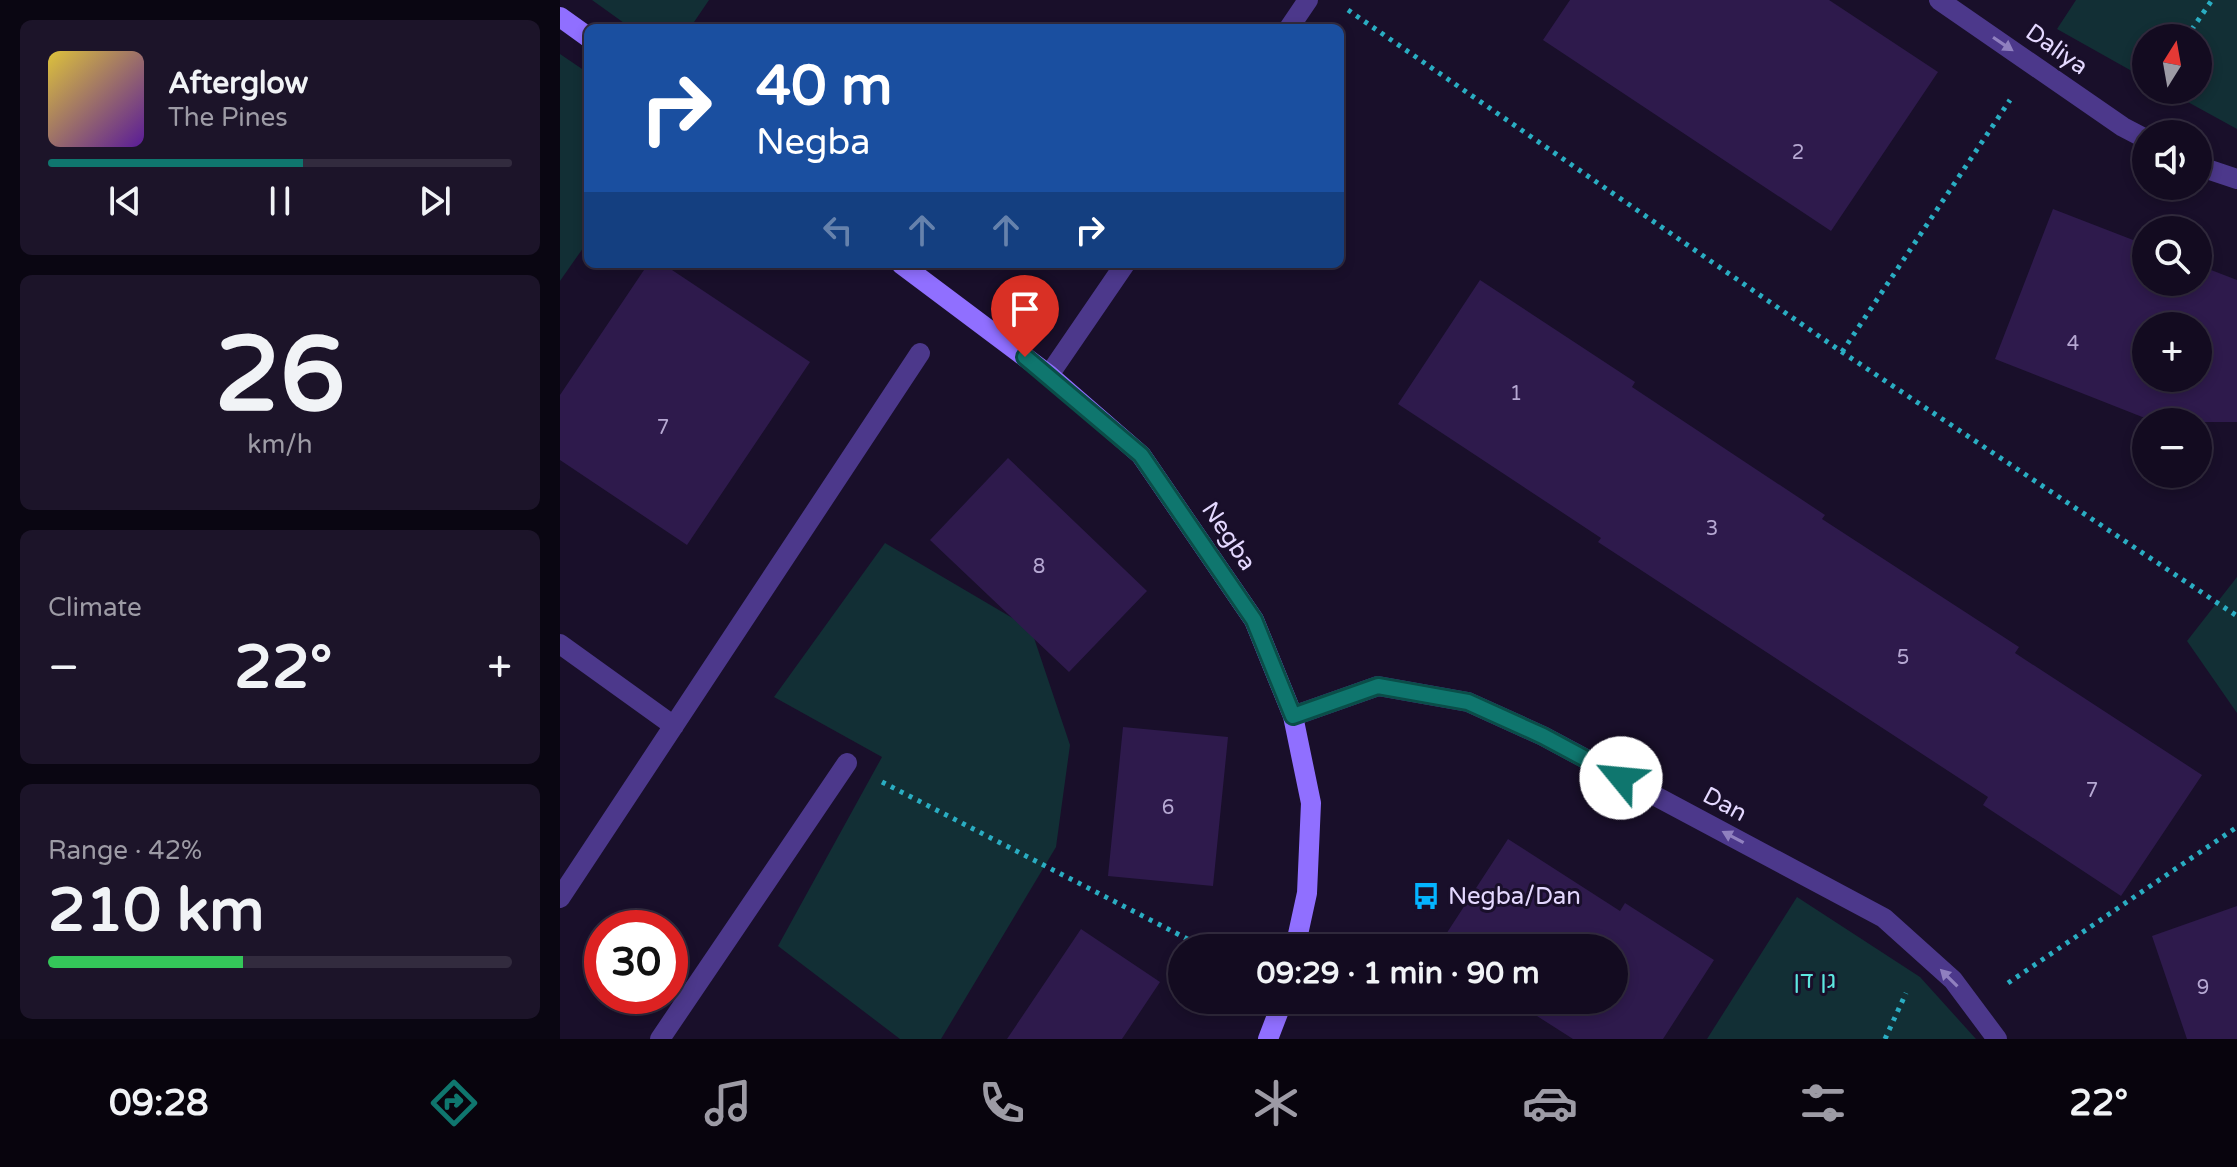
<!DOCTYPE html>
<html lang="en">
<head>
<meta charset="utf-8">
<style>
	body { margin:0; font-family:"Varela Round",Heebo,sans-serif; background:#1c1429; color:#f1f3f6; height:100vh; display:flex; flex-direction:column; font-size:30px; white-space:nowrap }
	* { box-sizing:border-box; margin:0 }
	p { font-size:26px; color:#9d9ba5 }
	.icon { flex:none; width:44px; height:44px; fill:none; stroke:currentColor; stroke-width:2; stroke-linecap:round; stroke-linejoin:round }
	.map { position:relative; flex:1; overflow:hidden }
	.side { display:flex; flex-direction:column; gap:20px; padding:20px; background:#0a0612; width:560px }
	.side>* { flex:none }
	.banner { position:absolute; left:24px; top:24px; width:760px; height:244px; border-radius:12px; box-shadow:0 4px 12px #0003,0 0 0 2px #322b3e; background:#1a4fa0; color:#fff; overflow:hidden }
	.needle { width:52px; rotate:11deg }
	.fabs { position:absolute; left:1572px; top:24px; display:grid; gap:16px }
	.fabs a { display:grid; place-items:center; width:80px; height:80px; border-radius:50%; background:#130b20; box-shadow:0 4px 12px #0003,0 0 0 2px #322b3e; font-size:40px }
	.speed { position:absolute; left:24px; top:910px; display:flex; gap:16px; font-size:40px; font-weight:700; text-align:center }
	.speed>* { display:grid; place-content:center; width:104px; height:104px; border-radius:50%; background:#130b20; box-shadow:0 4px 12px #0003,0 0 0 2px #322b3e; line-height:1 }
	.speed .limit { border:12px solid #d22; background:#fff; color:#111 }
	.pin { position:absolute; display:grid; place-items:center; width:68px; height:68px; color:#fff; margin:-82px -34px; border-radius:50% 50% 50% 0; rotate:-45deg; box-shadow:0 0 8px #0007 }
	.pin .icon { rotate:45deg }
	.me { position:absolute; width:88px; margin:-44px; rotate:298deg; stroke-linejoin:round; filter:drop-shadow(0 0 6px #0008) }
	.turn { display:flex; align-items:center; gap:28px; height:168px; padding:0 40px; font-size:36px }
	.turn .icon { width:104px; height:104px; stroke-width:2.5 }
	.turn b { display:block; font-size:56px; line-height:68px }
	.lanes { display:flex; align-items:center; height:76px; padding:0 40px; background:#0003; justify-content:center; gap:40px; direction:ltr }
	.lanes .off { opacity:.35 }
	.big { font-size:60px; font-weight:700; line-height:1.1 }
	.side .tile { flex:1; display:flex; flex-direction:column; justify-content:center; gap:12px; min-width:0; padding:0 28px; border-radius:12px; background:#1c1429 }
	.side .dial { align-items:center; gap:0 }
	.dial b { font-size:104px; line-height:1 }
	.song { display:flex; align-items:center; gap:24px }
	.cover { width:96px; height:96px; border-radius:12px; background:linear-gradient(135deg,hsl(50 70% 55%),hsl(270 70% 35%)) }
	.played { height:8px; border-radius:4px; background:linear-gradient(90deg,#0f766e 55%,#322b3e 55%) }
	.keys { display:flex; justify-content:space-around; direction:ltr }
	.heat { display:flex; justify-content:space-between; align-items:center; font-size:44px; direction:ltr }
	.charge { height:12px; border-radius:6px; background:linear-gradient(90deg,#34c759 42%,#322b3e 0) }
	.trip { position:absolute; left:608px; top:934px; width:460px; height:80px; border-radius:40px; background:#130b20; box-shadow:0 4px 12px #0003,0 0 0 2px #322b3e; font-weight:700; line-height:80px; text-align:center }
	.dock { display:flex; height:128px; justify-content:space-around; align-items:center; background:#08040d; color:#9d9ba5 }
	.dock .icon { width:56px; height:56px }
	.dock .active { color:#0f766e }
	.dock b { font-size:36px; color:#f1f3f6 }
	main { display:flex; flex:1; min-height:0 }
	.map>svg:first-child { display:block }
	.green { fill:#122f35 }
	.building { fill:#2e1a4c; fill-rule:evenodd }
	.lines { fill:none; stroke-linecap:round; stroke-linejoin:round }
	.path { stroke:#2aadc2; stroke-width:5; stroke-dasharray:4 6; stroke-linecap:butt }
	.lane { stroke:#4c388b; stroke-width:20 }
	.street { stroke:#4c388b; stroke-width:20 }
	.secondary { stroke:#906fff; stroke-width:20 }
	.oneway { fill:#9080bf }
	.route-casing { stroke:#0a4d48; stroke-width:20 }
	.route { stroke:#0f766e; stroke-width:14 }
	.labels { text-anchor:middle; stroke-width:6; stroke-linejoin:round; paint-order:stroke }
	.number-label { font-size:20px; fill:#b6a8d2 }
	.street-label { font-size:24px; fill:#e4d8ff; stroke:#190f2a }
	.poi-label { font-size:24px; fill:#e4d8ff; stroke:#190f2a; text-anchor:start }
	.park-label { font-size:24px; fill:#5de6df; stroke:#190f2a }
</style>
</head>
<body>
<main>
<section class="side">
<div class="tile">
<div class="song"><i class="cover"></i><div><b>Afterglow</b><p>The Pines</p></div></div>
<div class="played"></div>
<div class="keys"><svg class="icon" aria-label="previous" viewBox="0 0 24 24"><path d="M18 5L8 12l10 7zM5 5v14"/></svg><svg class="icon" aria-label="pause" viewBox="0 0 24 24"><path d="M8 5v14M16 5v14"/></svg><svg class="icon" aria-label="next" viewBox="0 0 24 24"><path d="M6 5l10 7-10 7zM19 5v14"/></svg></div>
</div>
<div class="tile dial"><b>26</b><p>km/h</p></div>
<div class="tile"><p>Climate</p>
<div class="heat"><a>−</a><b class="big">22°</b><a>+</a></div>
</div>
<div class="tile"><p>Range · 42%</p><b class="big">210 km</b><div class="charge"></div></div>
</section>
<div class="map">
<svg width="1677" height="1039" viewBox="0 0 1677 1039">
	<rect width="100%" height="100%" fill="#190f2a"/>
	<!-- green -->
	<path class="green" d="M32 0H149L130 28H71Z
		M1516 0H1677V129L1606 90H1638V38H1586V79L1497 29Z
		M0 54 28 73V241L0 281Z
		M325 543 471 629 510 745 496 847 381 1039H340L218 946 322 757 214 697Z
		M1677 577V713L1627 641Z
		M1237 897 1360 977 1416 1039H1147Z"/>
	<!-- building -->
	<path class="building" d="M1010 0H1269L1378 72 1271 231 983 40Z
		M1493 209 1586 245V282H1638V265L1677 280V422H1595L1435 359ZM1586 326H1638V378H1586Z
		M88 264H103L250 362 127 545 0 460V395Z
		M920 280 1075 382 1072 387 1265 515 1262 519 1459 647 1455 653 1642 775 1561 896 1423 805 1428 797 1038 542 1041 538 838 404Z
		M448 458 587 591 509 672 370 540Z
		M563 727 668 737 653 886 548 876Z
		M948 839 1060 911 1065 903 1154 960 1103 1039H1013L952 1000H1054V948H877Z
		M1677 906V1039H1627L1592 936Z
		M521 929 600 982 562 1039H447Z"/>
	<g class="lines">
		<!-- path -->
		<path class="path" d="M788 10 1282 352 1677 616
			M1626 38 1652 0
			M1282 352 1450 100
			M322 782 645 948
			M1448 983 1677 827
			M1325 1039 1346 993"/>
		<!-- lane -->
		<path class="lane" d="M0 644 114 726
			M0 898 360 353
			M100 1039 287 763"/>
		<!-- street -->
		<path class="street" d="M1379 0 1563 127 1586 139
			M729 28 748 0
			M1638 166 1677 179
			M489 375 565 264
			M733 716 818 686 908 702 983 736 1324 918 1393 980 1437 1039"/>
		<!-- secondary -->
		<path class="secondary" d="M0 17 28 37
			M341 264 489 375 581 455 694 620 733 716 751 803 747 893 735 948
			M708 1039 723 1000"/>
	</g>
	<!-- one-way arrows -->
	<defs><path id="oneway-solid" d="M-6-.8H1V-3.2L6.5 0L1 3.2V.8H-6Z" transform="scale(2)"/></defs>
	<g class="oneway">
		<use href="#oneway-solid" transform="translate(1443 44) rotate(34)"/>
		<use href="#oneway-solid" transform="translate(1173 837) rotate(-152)"/>
		<use href="#oneway-solid" transform="translate(1389 978) rotate(-135)"/>
	</g>
	<g class="lines">
		<!-- route casing -->
		<g class="route-casing">
			<path id="route" d="M465 357 581 455 694 620 733 716 818 686 908 702 983 736 1061 778"/>
		</g>
		<!-- route -->
		<use href="#route" class="route"/>
	</g>
	<!-- icons -->
	<defs>
		<g id="bus-bare" transform="scale(2.16)"><path d="M-5-6H5V4H4V6H2V4H-2V6H-4V4H-5ZM-3.5-4V0h7V-4ZM-3.5 1.2v1.5H-2V1.2ZM2 1.2v1.5H3.5V1.2Z" fill="#04b4ff" stroke="#190f2a" stroke-width="2.5" paint-order="stroke"/></g>
	</defs>
	<g fill-rule="evenodd">
		<use href="#bus-bare" x="866" y="896"/>
	</g>
	<g class="labels">
		<!-- number labels -->
		<g class="number-label">
			<text x="1238" y="159">2</text>
			<text x="1513" y="350">4</text>
			<text x="956" y="400">1</text>
			<text x="103" y="434">7</text>
			<text x="1152" y="535">3</text>
			<text x="479" y="573">8</text>
			<text x="1343" y="664">5</text>
			<text x="1532" y="797">7</text>
			<text x="608" y="814">6</text>
			<text x="1643" y="994">9</text>
		</g>
		<!-- street labels -->
		<g class="street-label">
			<text transform="translate(1497 49) rotate(35)" y="8">Daliya</text>
			<text transform="translate(669 536) rotate(56)" y="8">Negba</text>
			<text transform="translate(1165 804) rotate(28)" y="8">Dan</text>
		</g>
		<!-- poi labels -->
		<g class="poi-label">
			<text x="888" y="904">Negba/Dan</text>
		</g>
		<!-- park labels -->
		<g class="park-label">
			<text x="1255" y="988">גן דן</text>
		</g>
	</g>
</svg>
<div class="fabs">
<a><svg class="needle" viewBox="-14 -14 28 28"><path d="M0-13l5 13h-10z" fill="#e53935"/><path d="M0 13l5-13h-10z" fill="#9d9ba5"/></svg></a>
<a><svg class="icon" aria-label="sound" viewBox="0 0 24 24"><path d="M4 9h4l5-4v14l-5-4H4zM17 9q2 3 0 6"/></svg></a>
<a><svg class="icon" aria-label="search" viewBox="0 0 24 24"><circle cx="10" cy="10" r="6"/><path d="M15 15l6 6"/></svg></a>
<a>+</a>
<a>−</a>
</div>
<div class="speed"><div class="limit">30</div></div>
<div class="pin" style="left:465px;top:357px;background:#d93025"><svg class="icon" aria-label="arrive" viewBox="0 0 24 24"><path d="M6 21V4h12l-3 4 3 4H6"/></svg></div>
<svg class="me" style="left:1061px;top:778px" viewBox="-20 -20 40 40"><circle r="19" fill="#fff"/><path d="M0-13L10 11 0 6-10 11z" fill="#0f766e"/></svg>
<div class="trip">09:29 · 1 min · 90 m</div>
<div class="banner">
<div class="turn"><svg class="icon" aria-label="right" viewBox="0 0 24 24"><path d="M7 20v-9h11M14 6l5 5-5 5"/></svg><div><b>40 m</b>Negba</div></div>
<div class="lanes"><svg class="icon off" aria-label="left" viewBox="0 0 24 24"><path d="M17 20v-9H6M10 6l-5 5 5 5"/></svg><svg class="icon off" aria-label="ahead" viewBox="0 0 24 24"><path d="M12 20V5M6 11l6-6 6 6"/></svg><svg class="icon off" aria-label="ahead" viewBox="0 0 24 24"><path d="M12 20V5M6 11l6-6 6 6"/></svg><svg class="icon" aria-label="right" viewBox="0 0 24 24"><path d="M7 20v-9h11M14 6l5 5-5 5"/></svg></div>
</div>
</div>
</main>
<nav class="dock">
<b>09:28</b>
<svg class="icon active" aria-label="directions" viewBox="0 0 24 24"><path d="M12 3l9 9-9 9-9-9zM9 14v-3h6M13 9l2 2-2 2"/></svg>
<svg class="icon" aria-label="music" viewBox="0 0 24 24"><path d="M9 18V5l10-2v13"/><circle cx="6" cy="18" r="3"/><circle cx="16" cy="16" r="3"/></svg>
<svg class="icon" aria-label="phone" viewBox="0 0 24 24"><path d="M5 4h4l2 5-3 2q2 4 5 5l2-3 5 2v4C11 20 4 13 5 4z"/></svg>
<svg class="icon" aria-label="climate" viewBox="0 0 24 24"><path d="M12 3v18M4 7l16 10M4 17L20 7"/></svg>
<svg class="icon" aria-label="car" viewBox="0 0 24 24"><path d="M5 17H2v-5l4-1 3-4h7l3 4 3 1v5h-3M9 17h6M6 11h13"/><circle cx="7" cy="17" r="2"/><circle cx="17" cy="17" r="2"/></svg>
<svg class="icon" aria-label="filters" viewBox="0 0 24 24"><path d="M4 7h16M4 17h16"/><circle cx="9" cy="7" r="2"/><circle cx="15" cy="17" r="2"/></svg>
<b>22°</b>
</nav>
</body>
</html>
